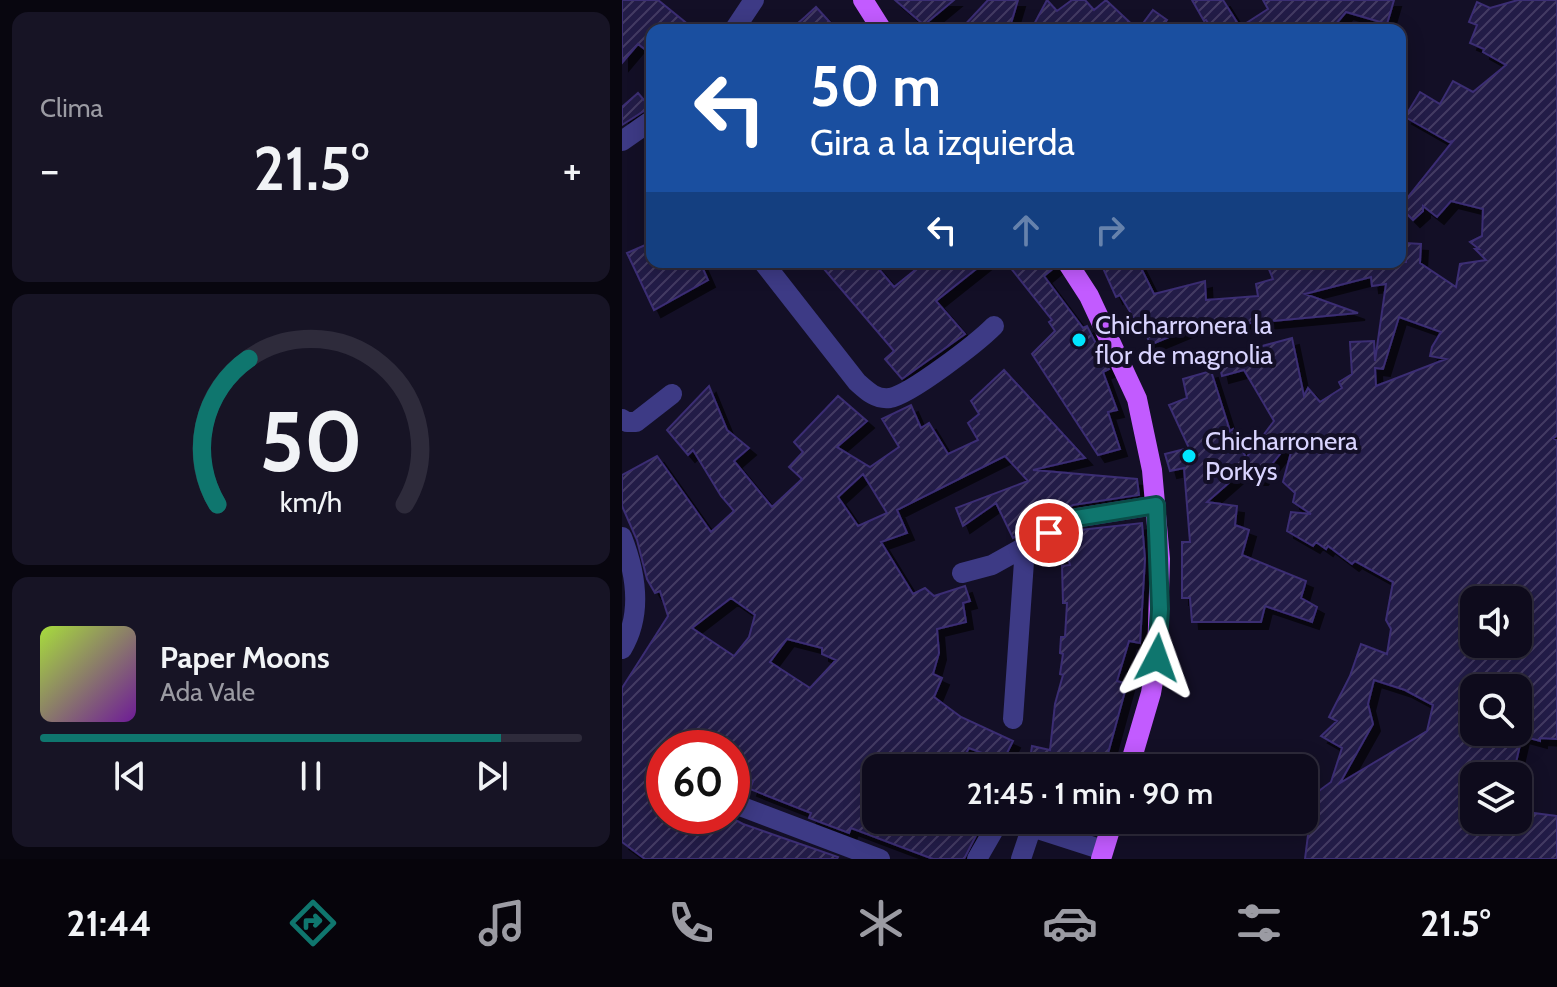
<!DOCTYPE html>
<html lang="es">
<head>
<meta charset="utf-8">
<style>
	body { margin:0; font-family:Cabin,sans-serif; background:#171425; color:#f1f3f6; height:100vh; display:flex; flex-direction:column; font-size:30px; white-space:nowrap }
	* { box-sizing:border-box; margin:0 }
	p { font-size:26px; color:#9b9ba3 }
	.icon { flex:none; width:44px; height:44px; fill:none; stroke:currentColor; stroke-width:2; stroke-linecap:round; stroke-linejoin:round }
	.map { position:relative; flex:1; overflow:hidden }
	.side { display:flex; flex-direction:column; gap:12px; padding:12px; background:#08060f; width:622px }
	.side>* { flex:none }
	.top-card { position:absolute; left:24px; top:24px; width:760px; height:244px; border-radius:16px; box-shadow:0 4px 20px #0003,0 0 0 2px #2e2b3b; background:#1a4fa0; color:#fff; overflow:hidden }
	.controls { position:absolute; left:838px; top:586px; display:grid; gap:16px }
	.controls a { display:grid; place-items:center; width:72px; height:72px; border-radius:16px; background:#0e0b1c; box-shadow:0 4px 20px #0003,0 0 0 2px #2e2b3b; font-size:40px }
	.speed { position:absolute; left:24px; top:730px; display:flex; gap:16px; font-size:40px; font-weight:700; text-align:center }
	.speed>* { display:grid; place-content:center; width:104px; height:104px; border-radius:50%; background:#0e0b1c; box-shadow:0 4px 20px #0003,0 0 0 2px #2e2b3b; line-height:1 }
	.speed .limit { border:12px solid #d22; background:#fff; color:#111 }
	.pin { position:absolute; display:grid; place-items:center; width:68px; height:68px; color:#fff; margin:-34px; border:4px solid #fff; border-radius:50%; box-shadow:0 2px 8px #0007 }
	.me { position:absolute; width:88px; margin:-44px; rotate:4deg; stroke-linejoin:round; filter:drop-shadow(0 0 6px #0008) }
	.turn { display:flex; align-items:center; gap:28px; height:168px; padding:0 32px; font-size:36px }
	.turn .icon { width:104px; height:104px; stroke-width:2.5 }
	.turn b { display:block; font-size:56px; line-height:68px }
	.lanes { display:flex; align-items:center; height:76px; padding:0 32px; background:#0003; justify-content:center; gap:40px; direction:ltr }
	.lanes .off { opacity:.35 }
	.big { font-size:60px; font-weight:600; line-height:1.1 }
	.side .card { flex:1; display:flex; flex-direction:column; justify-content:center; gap:12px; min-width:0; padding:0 28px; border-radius:16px; background:#171425 }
	.side .dial { align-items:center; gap:0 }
	.dial svg { height:208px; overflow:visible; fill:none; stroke:#2e2b3b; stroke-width:7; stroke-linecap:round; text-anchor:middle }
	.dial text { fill:#f1f3f6; stroke:none }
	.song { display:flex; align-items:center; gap:24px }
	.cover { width:96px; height:96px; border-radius:12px; background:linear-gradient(135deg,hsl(80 70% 55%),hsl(280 70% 35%)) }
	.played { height:8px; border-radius:4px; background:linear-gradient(90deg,#0f766e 85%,#2e2b3b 85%) }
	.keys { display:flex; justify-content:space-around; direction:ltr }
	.heat { display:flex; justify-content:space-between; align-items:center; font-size:44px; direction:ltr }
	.trip { position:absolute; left:240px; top:754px; width:456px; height:80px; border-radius:16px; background:#0e0b1c; box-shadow:0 4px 20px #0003,0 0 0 2px #2e2b3b; font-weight:600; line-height:80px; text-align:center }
	.dock { display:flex; height:128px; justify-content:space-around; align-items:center; background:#06040b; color:#9b9ba3 }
	.dock .icon { width:56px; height:56px }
	.dock .active { color:#0f766e }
	.dock b { font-size:36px; color:#f1f3f6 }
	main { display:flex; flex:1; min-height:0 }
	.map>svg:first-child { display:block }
	.building { fill:url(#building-hatch); stroke:#3b2d73; stroke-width:2; fill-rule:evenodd; filter:url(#shadow) }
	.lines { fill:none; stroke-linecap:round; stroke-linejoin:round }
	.minor { stroke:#3d3a85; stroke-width:20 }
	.major { stroke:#c25bff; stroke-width:20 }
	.route-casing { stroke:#0a4d48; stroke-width:20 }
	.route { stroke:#0f766e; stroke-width:14 }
	.poi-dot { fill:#00e5ff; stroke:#130f26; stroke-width:3 }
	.labels { text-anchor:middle; stroke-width:8; stroke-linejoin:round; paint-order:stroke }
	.poi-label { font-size:26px; fill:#d9d4ff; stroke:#130f26; text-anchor:start }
</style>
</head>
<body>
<main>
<section class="side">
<div class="card"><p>Clima</p>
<div class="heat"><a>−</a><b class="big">21.5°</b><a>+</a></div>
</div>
<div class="card dial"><svg viewBox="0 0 100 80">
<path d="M14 69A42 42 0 1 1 86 69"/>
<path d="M14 69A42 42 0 0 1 26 13" stroke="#0f766e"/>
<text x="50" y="56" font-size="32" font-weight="700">50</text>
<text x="50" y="72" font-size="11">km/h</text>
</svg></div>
<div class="card">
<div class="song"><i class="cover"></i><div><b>Paper Moons</b><p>Ada Vale</p></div></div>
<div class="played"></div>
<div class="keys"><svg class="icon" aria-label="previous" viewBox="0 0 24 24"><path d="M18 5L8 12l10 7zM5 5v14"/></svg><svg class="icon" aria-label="pause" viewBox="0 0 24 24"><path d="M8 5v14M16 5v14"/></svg><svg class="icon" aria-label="next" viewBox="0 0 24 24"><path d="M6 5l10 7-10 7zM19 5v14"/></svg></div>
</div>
</section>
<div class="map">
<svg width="935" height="859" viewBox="0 0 935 859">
	<defs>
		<pattern id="building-hatch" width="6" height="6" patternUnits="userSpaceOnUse" patternTransform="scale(2)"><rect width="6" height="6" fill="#241b47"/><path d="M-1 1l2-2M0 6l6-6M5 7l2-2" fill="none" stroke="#433b63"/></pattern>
		<filter id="shadow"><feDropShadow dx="7" dy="7" stdDeviation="0" flood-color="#0009"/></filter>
	</defs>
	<rect width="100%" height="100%" fill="#130f26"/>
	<!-- building -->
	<path class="building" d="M0 0H36L73 30H30V55L16 44 0 63Z
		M273 0H332L302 25Z
		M366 0H396L387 30H338Z
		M425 0 435 11 450 0H463L472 10 484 0 516 30H409Z
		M570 0H601L618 27 646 9 641 0H772L765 24 724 12 709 30H591L584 20 582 21Z
		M896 0H935V436L931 438 935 440V739L918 738V741L900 736 891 776H852V820H896V811L935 816V859H683L689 811 695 806 690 796 709 782 720 748 699 736 715 721 707 717 728 676 739 644 765 654 769 629 764 620 771 582 733 561 730 564 706 546 704 549 694 542 691 546 665 531 669 512 689 514 671 502 673 493 661 482 674 434 639 478H634L618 468V473L585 502 615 506 613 525 627 530 620 555 684 581 679 598 695 607 690 622 643 606 639 622H570L568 598H560V542H568L562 468 548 471 543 454 567 448 547 405 565 398 561 379 589 371 608 431 611 429 624 458 652 421 622 370 600 376 596 358 670 338 682 396 686 388 698 402 720 388 717 382 730 374 728 342 752 341 753 361 764 284 750 286 749 277 683 294 736 313 566 329 528 345 521 324 516 325 498 295 494 297 481 268 493 262H516L532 294 583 281 584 300 636 296 634 284 651 279 644 262H784V243L799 244 798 263 834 287 838 264 864 260 853 249H857L848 242 860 236 861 209 829 201 815 217 801 206V211L791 220 778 207 831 141 827 142 783 117 798 92 818 104 831 81 851 92 884 65 861 52 862 49 848 43 855 25 847 22 855 2 868 8ZM777 317 819 332 810 347 808 356 824 359 754 386 753 368 761 369ZM852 600H896V630L899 644H852ZM752 680 783 690 811 705 805 731 718 783 751 724 746 704ZM852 688H896V732H852Z
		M194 7 215 30H168L183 17Z
		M531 10 545 20 538 30H516Z
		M16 93 28 107 0 125V107Z
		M30 242V262H78L86 280 32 310 5 253Z
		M196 262H251L272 287 303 262H363L314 301 343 334 280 379 263 359 272 351Z
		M384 262H432L433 267 422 276 461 328 465 326 487 369 481 372 495 410 486 412 498 449 476 455 410 354 433 331 427 322 430 320Z
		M382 370 463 458 411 470 515 479 517 495 451 505 391 538 374 503 341 526 334 508 406 481 383 456 275 510 285 533 259 542 291 594 303 588 312 596 343 586 348 601 341 603 344 622 315 629 317 653 311 674 320 678 312 697 339 717 391 741 381 761 347 748 336 768H254V820H362L342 859H311L229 828 227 833 187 818 189 813 128 789 131 781 110 770V748H42V816H106L121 824 216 857 215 859H23L0 842V688L46 616 38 591 33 593 25 579 15 540 0 506V475L35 456 89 532 112 511 99 496 71 450 66 455 45 430 87 386 105 430 127 448 112 461 150 507 180 479 167 467 181 452 172 442 216 396 245 421 215 447 248 467 277 447 260 419 289 405 299 428 307 423 326 454 356 440 346 423 357 414 349 401ZM241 474 265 513 236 526 216 497ZM109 598 133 615 127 637 112 656 70 628ZM165 639 200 648V654L214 660 188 688 148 662Z
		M520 523 523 559 518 643 507 641 495 681 505 684 482 768 407 766 410 746 428 750 433 704 441 675 438 674 441 654 438 653 439 637H443L445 603H441L440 566 448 565 441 540 458 530Z"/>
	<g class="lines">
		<!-- minor -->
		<path class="minor" d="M112 30 132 0
			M0 141 30 120
			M141 262 235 382C245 391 254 400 268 398 289 394 355 343 372 326
			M0 419 5 422H14L50 394
			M0 537C14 573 21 614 0 649
			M340 573 370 565 454 518 534 505
			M391 719 403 547
			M110 803 258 859
			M388 820 481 850
			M355 859 374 826 382 820
			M399 859 410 826"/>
		<!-- major -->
		<path class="major" d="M241 0 260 30
			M445 262 467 296 515 399 530 470 538 559 535 658 529 693 507 768
			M479 859 491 820"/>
	</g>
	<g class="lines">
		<!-- route casing -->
		<g class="route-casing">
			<path id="route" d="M427 533 454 518 534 505 538 609 535 658"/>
		</g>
		<!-- route -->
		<use href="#route" class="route"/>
	</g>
	<!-- markers -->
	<g class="poi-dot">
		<circle cx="457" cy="340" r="8"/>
		<circle cx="567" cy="456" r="8"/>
	</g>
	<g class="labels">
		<!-- poi labels -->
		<g class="poi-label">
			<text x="473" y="334">Chicharronera la<tspan x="473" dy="30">flor de magnolia</tspan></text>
			<text x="583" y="450">Chicharronera<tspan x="583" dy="30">Porkys</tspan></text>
		</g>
	</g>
</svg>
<div class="controls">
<a><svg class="icon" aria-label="sound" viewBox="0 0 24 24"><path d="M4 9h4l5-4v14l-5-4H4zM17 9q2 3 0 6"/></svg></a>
<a><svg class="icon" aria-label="search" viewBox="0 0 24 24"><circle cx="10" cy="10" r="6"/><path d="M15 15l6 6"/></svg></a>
<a><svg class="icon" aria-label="layers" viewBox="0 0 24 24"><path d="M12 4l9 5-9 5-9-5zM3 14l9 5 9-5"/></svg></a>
</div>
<div class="speed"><div class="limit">60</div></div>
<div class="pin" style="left:427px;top:533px;background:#d93025"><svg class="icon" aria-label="arrive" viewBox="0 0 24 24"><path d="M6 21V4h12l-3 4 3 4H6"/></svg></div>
<svg class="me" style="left:535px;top:658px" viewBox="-20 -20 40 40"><path d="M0-17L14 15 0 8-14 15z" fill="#0f766e" stroke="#fff" stroke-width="4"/></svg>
<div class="trip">21:45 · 1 min · 90 m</div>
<div class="top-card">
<div class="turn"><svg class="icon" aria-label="left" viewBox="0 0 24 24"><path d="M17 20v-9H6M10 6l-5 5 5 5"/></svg><div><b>50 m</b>Gira a la izquierda</div></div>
<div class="lanes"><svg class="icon" aria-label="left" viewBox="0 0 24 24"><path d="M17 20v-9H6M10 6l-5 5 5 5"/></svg><svg class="icon off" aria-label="ahead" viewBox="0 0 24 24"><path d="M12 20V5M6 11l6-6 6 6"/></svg><svg class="icon off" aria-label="right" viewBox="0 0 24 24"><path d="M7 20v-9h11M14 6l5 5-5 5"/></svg></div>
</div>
</div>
</main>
<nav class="dock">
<b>21:44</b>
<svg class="icon active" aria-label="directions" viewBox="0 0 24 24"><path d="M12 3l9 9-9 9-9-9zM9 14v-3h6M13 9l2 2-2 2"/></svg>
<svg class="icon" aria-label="music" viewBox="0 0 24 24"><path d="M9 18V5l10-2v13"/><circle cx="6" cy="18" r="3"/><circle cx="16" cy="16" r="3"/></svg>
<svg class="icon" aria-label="phone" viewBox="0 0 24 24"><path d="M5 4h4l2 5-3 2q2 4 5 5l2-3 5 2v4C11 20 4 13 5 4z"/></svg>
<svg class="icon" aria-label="climate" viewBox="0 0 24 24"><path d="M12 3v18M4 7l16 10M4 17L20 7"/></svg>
<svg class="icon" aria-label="car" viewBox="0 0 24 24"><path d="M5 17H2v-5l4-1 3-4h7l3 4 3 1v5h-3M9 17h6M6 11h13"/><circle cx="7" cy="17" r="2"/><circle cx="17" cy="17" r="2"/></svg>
<svg class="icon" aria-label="filters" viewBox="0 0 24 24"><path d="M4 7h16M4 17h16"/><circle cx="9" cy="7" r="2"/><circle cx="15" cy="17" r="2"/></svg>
<b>21.5°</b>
</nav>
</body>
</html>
